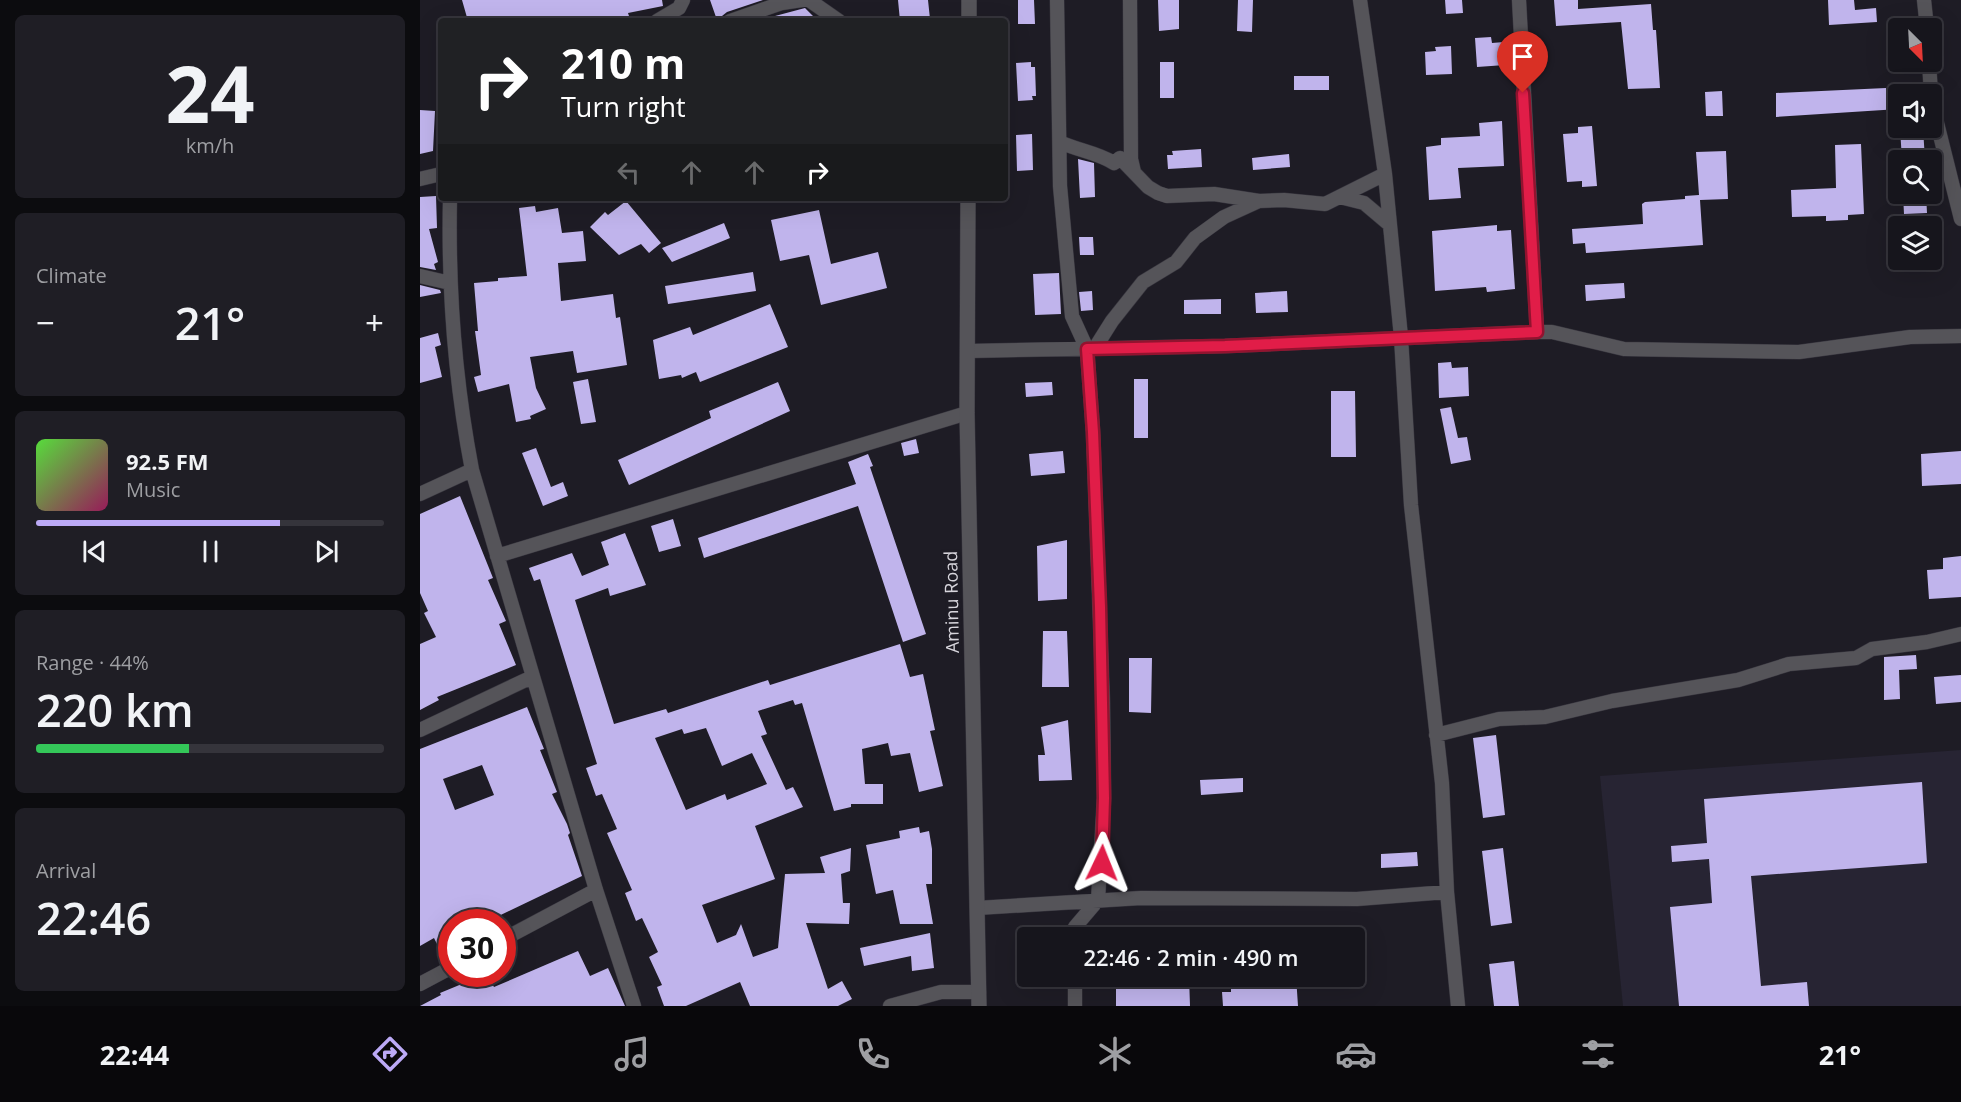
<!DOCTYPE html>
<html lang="en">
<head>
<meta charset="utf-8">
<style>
	body { margin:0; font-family:"Open Sans",sans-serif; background:#1f1e25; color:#f1f3f6; height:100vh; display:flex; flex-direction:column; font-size:22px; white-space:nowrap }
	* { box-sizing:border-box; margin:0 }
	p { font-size:20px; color:#9e9fa3 }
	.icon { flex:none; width:33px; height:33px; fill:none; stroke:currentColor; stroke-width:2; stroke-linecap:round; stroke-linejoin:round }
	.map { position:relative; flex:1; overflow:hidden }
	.sheet { display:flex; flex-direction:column; gap:15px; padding:15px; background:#0c0c0f; width:420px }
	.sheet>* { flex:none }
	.guide { position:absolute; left:18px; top:18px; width:570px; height:183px; border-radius:6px; box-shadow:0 6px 24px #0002,0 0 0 2px #35343b; background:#202124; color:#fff; overflow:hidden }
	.needle { width:39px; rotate:156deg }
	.buttons { position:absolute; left:1468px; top:18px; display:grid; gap:12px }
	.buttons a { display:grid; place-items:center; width:54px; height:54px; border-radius:6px; background:#16151c; box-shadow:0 6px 24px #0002,0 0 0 2px #35343b; font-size:30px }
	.speed { position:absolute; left:18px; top:909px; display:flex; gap:12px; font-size:30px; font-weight:700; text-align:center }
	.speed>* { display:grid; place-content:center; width:78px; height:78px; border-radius:50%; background:#16151c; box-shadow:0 6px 24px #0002,0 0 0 2px #35343b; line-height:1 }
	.speed .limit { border:9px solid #d22; background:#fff; color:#111 }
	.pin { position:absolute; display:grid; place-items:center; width:51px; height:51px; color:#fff; margin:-62px -26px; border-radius:50% 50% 50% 0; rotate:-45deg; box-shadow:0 0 6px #0007 }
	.pin .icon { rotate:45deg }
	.me { position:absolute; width:66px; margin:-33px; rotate:2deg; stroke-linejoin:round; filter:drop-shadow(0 0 4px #0008) }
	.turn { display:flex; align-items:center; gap:21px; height:126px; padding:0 24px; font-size:27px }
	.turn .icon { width:78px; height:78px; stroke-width:2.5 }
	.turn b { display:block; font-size:42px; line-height:51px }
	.lanes { display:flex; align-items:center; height:57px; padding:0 24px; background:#0003; justify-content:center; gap:30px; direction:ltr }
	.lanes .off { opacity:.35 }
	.big { font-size:45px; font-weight:600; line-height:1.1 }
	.sheet .widget { flex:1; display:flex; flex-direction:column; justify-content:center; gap:9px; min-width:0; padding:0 21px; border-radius:9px; background:#1f1e25 }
	.sheet .dial { align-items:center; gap:0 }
	.dial b { font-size:78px; line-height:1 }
	.song { display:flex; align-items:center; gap:18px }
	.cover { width:72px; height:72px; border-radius:9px; background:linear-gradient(135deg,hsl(110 70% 55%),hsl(330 70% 35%)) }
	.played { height:6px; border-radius:3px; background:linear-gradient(90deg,#bcaaf6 70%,#35343b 70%) }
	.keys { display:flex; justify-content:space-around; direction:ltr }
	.heat { display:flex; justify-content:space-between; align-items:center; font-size:33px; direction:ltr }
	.charge { height:9px; border-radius:4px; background:linear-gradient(90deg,#34c759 44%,#35343b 0) }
	.trip { position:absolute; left:597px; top:927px; width:348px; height:60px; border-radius:6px; background:#16151c; box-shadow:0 6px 24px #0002,0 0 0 2px #35343b; font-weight:600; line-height:60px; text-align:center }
	.tabs { display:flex; height:96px; justify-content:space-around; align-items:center; background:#09080b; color:#9e9fa3 }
	.tabs .icon { width:42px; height:42px }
	.tabs .current { color:#bcaaf6 }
	.tabs b { font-size:27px; color:#f1f3f6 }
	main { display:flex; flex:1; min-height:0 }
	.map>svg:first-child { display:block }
	.built { fill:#272433 }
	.building { fill:#c0b4ec; fill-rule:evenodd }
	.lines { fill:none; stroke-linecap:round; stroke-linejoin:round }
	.minor-casing { stroke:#38363f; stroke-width:15 }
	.tertiary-casing { stroke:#38363f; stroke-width:16 }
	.minor { stroke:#555459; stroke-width:14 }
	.tertiary { stroke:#555459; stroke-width:15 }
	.route-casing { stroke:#92132f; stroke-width:15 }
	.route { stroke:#e11d48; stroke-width:10 }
	.labels { text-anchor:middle; stroke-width:6; stroke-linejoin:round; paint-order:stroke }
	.street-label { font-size:18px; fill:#d7d5dc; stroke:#1e1c25 }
</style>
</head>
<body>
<main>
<section class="sheet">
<div class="widget dial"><b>24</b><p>km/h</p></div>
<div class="widget"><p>Climate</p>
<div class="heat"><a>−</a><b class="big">21°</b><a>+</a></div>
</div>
<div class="widget">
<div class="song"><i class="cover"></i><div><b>92.5 FM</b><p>Music</p></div></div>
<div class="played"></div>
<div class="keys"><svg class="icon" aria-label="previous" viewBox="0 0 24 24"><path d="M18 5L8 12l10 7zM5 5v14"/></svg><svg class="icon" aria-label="pause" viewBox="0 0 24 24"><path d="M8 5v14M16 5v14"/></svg><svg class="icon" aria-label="next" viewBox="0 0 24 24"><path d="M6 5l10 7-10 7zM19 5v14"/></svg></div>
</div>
<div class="widget"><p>Range · 44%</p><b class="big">220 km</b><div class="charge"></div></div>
<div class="widget"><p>Arrival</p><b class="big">22:46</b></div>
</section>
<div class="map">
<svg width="1541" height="1006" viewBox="0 0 1541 1006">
	<rect width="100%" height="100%" fill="#1e1c25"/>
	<!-- built -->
	<path class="built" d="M1541 750V1006H1203L1180 776Z"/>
	<!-- building -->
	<path class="building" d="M42 0H242L243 6 208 13 209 16 192 21H48Z
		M290 0H343L307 12 297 20Z
		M478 0H508L510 19 480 21Z
		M598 0H614L615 24H598Z
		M738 0H759V29L739 31Z
		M818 0H833L832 32 817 31Z
		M1025 0H1042L1043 13 1026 14Z
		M1134 0H1158V9L1231 4 1233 30H1236L1240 88 1208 89 1201 22 1136 26Z
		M1408 0H1434L1435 10 1456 8 1457 22 1409 25Z
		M385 8 394 17 382 21 340 20Z
		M1071 37 1072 43 1084 42 1085 65 1057 67 1055 38Z
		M1031 46 1032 74 1006 75 1005 52 1016 51 1015 47Z
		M611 62V67H615L616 96H612L613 100 598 101 596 63Z
		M740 62H754V98H740Z
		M874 76H909V90H874Z
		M1466 88V96L1479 93V109L1356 117V93Z
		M1302 91 1303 116H1286L1285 92Z
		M0 110 15 111 13 151 0 154Z
		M1082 121 1084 166 1038 168 1041 198 1009 200 1006 147 1021 145V138L1060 136 1059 123Z
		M1172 126 1177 186 1162 187V181L1147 182 1143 134 1158 133V127Z
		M1480 128H1503L1505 160H1482Z
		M612 134 613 170 597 171 596 135Z
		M1441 144 1444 214 1428 215V220L1406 221V216L1372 217 1371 190 1416 188 1415 145Z
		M781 149 782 167 748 169 747 155H753L752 151Z
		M1306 151 1308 199 1280 200 1283 245 1166 253 1165 243 1153 244 1152 229 1223 224 1222 204 1225 202 1265 199V196L1279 195 1276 152Z
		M869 154 870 167 833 170 832 158Z
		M658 159 674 163 675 197 660 198Z
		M1483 194H1506L1507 213 1484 214Z
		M16 196 17 228 9 229 18 262 14 264 16 270 0 267V197Z
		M206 201 241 243 229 253 221 244 199 255 170 227 185 212 188 215Z
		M115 206 116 212 138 208 142 233 163 231 166 261 138 263 141 301 193 294 196 318 200 317 207 365 157 373 153 351 110 357 116 388 126 409 110 416 111 419 96 422 89 384 58 392 54 377 61 375 55 331H58L54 283 78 281V278L107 276 99 208Z
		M399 210 411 264 458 252 467 288 401 305 389 255 360 261 351 220Z
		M304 223 310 238 252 262 242 248Z
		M1077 225V231L1091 230 1095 289 1067 292 1066 287 1015 291 1012 231Z
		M659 237H673L674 255H660Z
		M333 272 336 291 248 304 245 286Z
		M639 273 641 314 615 315 613 274Z
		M1204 283 1205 298 1166 301 1165 285Z
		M0 285 20 290 21 293 0 297Z
		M672 291 673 310 661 311 659 292Z
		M867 291 868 312 836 313 835 293Z
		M801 299V314H764V300Z
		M350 304 368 347 280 382 276 372 262 378 261 375 239 379 233 340 270 327 273 335Z
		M18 333 21 345 15 347 22 377 0 383V338Z
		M1031 362 1032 368 1048 367 1049 396 1019 398 1018 363Z
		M168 379 176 422 161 424 153 382Z
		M714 379H728V438H714Z
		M358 382 370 411 209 485 198 460 291 418 289 411Z
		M632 382 633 395 606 397 605 383Z
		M911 391H935L936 457H911Z
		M1031 407 1038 438 1047 437 1051 460 1031 464 1020 409Z
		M496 439 499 453 484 456 481 443Z
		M116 448 131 487 143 482 148 496 123 506 102 453Z
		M643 451 645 473 611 476 609 454Z
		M1541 451V484L1502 486 1501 454Z
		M448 454 453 466 450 467 506 634 483 642 438 506 284 558 278 538 436 484 428 462Z
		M40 496 73 578 68 580 86 621 79 624 96 665 17 697 19 700 0 710V644L16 637 4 613 8 611 0 593V514Z
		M253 519 261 546 239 552 231 526Z
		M205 533 226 585 190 596 188 588 155 600 194 724 246 709 248 713 348 680 350 685 480 644 490 677 503 674 515 730 510 731 523 786 499 792 490 753 471 756 468 743 442 749 445 784H463V804H431V807L414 811 382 703 375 705 373 700 338 711 347 734 341 736 366 790 373 787 383 807 335 826 355 879 282 905 297 943 316 935 321 924 333 957 358 948 365 874 405 873 400 857 431 848 430 871 421 874 423 903H430L429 924 386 923 408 989 422 981 432 999 418 1006H330L320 982 266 1006H244L237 987 242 985 229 957 238 952 222 918 216 921 205 893 212 890 187 833 197 829 182 794 176 796 166 768 177 764 120 579 114 581 109 568 152 553 162 576 189 565 181 542ZM286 728 302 766 332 753 347 784 307 800 305 794 266 810 235 738 262 729 264 734Z
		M647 540V599L618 601 617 546Z
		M1541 556V597L1509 599 1507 570 1523 569V558Z
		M623 631H647L649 687H622Z
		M1496 655 1497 669 1479 670 1480 699 1464 700V657Z
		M709 658H732L731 713 709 712Z
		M1541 675V702L1516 704 1514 677Z
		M107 707 124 749 120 750 137 792 132 794 147 824 150 833 148 835 162 876 66 922H32V940L18 946 14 938 0 946V749ZM62 765 74 795 35 810 23 779Z
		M648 720 652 780 619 781 618 755H625L621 727Z
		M1076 735 1085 815 1063 818 1053 738Z
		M823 778V792L781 795 780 780Z
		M1502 782 1507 863 1331 876 1341 986 1387 982 1389 1006H1259L1250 907 1292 903 1289 859 1252 862 1251 846 1287 843 1284 799Z
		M499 827 500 833 509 831 512 849V884H506L513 924H480L473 890 456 894 446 845 480 838 479 831Z
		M1083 848 1092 923 1071 926 1062 851Z
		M997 852 998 866 961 868V854Z
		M510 933 514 968 492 971 491 956 444 966 440 948Z
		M158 951 170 976 188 968 205 1006H0L21 995 20 993 66 974 74 987Z
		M1094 961 1099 1006H1074L1069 964Z
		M696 976H769L770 1006H696Z
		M811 976H876L878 1006H803L802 992H811Z"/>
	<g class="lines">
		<!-- minor casing -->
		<g class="minor-casing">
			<path id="minor" d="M389 0 419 21
				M637 0 640 186 652 316 667 349 673 432 683 703 684 798 678 900 655 927V938
				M710 0 711 159 714 172
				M940 0 965 174 981 337 991 505 1022 783 1027 892 1038 1006
				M1099 0 1117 332
				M1504 0 1507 28
				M237 21 259 8 263 0
				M310 21 362 3 382 0
				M1509 62 1511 94
				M1512 103 1541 219
				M640 142C659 151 676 152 694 163L700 158 728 187 738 193 747 196 794 194 839 201
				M0 179 21 174
				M920 197 944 203 970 225
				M30 198C28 289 35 381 52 470L176 890 214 1006
				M0 276 30 283
				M675 348 692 321 723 282 756 262 775 238 804 217 839 201 864 200 905 204 965 174
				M548 351 805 346 1117 332H1132L1204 349 1379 352 1490 337 1541 336
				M0 494 52 470
				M77 556 547 413
				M0 730 112 677
				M1016 735 1079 719 1125 717 1192 701 1318 680 1369 664 1436 658 1452 649 1507 642 1541 634
				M557 908 721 898 937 899 1027 892
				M82 940 176 890
				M655 976V1006
				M0 984 32 967
				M470 1006 521 992H559"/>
		</g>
		<!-- tertiary casing -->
		<g class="tertiary-casing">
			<path id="tertiary" d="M549 21V0
				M548 198 547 413 559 1006"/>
		</g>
		<!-- minor -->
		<use href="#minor" class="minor"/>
		<!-- tertiary -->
		<use href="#tertiary" class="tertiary"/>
	</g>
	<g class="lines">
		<!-- route casing -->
		<g class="route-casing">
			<path id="route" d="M682 863 684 798 680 607 673 432 667 349 805 346 1117 332 1103 93"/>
		</g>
		<!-- route -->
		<use href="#route" class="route"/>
	</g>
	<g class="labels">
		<!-- street labels -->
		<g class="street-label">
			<text transform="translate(532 602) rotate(-91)" y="6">Aminu Road</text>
		</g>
	</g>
</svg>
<div class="buttons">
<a><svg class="needle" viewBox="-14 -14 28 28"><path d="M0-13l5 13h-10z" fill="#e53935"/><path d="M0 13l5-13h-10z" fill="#9e9fa3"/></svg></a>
<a><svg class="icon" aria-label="sound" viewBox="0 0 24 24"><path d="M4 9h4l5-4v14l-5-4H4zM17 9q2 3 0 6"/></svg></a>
<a><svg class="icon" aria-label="search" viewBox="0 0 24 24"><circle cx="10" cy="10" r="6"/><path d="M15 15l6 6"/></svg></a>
<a><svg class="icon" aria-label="layers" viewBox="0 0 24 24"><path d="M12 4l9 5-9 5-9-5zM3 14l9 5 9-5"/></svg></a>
</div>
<div class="speed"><div class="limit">30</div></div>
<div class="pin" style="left:1103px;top:93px;background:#d93025"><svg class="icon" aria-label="arrive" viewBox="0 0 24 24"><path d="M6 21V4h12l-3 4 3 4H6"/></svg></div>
<svg class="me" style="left:682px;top:863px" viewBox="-20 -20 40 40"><path d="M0-17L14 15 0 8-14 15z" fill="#e11d48" stroke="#fff" stroke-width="4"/></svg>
<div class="trip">22:46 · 2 min · 490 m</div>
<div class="guide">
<div class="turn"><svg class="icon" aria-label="right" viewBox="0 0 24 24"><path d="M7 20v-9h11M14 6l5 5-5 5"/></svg><div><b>210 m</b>Turn right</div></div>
<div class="lanes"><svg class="icon off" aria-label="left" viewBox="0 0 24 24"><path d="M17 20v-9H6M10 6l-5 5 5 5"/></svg><svg class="icon off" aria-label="ahead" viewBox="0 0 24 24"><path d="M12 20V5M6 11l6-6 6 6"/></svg><svg class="icon off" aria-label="ahead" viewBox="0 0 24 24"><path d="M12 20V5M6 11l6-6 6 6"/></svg><svg class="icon" aria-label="right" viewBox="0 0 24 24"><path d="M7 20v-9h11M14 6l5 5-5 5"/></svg></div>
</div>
</div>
</main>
<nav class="tabs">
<b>22:44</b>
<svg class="icon current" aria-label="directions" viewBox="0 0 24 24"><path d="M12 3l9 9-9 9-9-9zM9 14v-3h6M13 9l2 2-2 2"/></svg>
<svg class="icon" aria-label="music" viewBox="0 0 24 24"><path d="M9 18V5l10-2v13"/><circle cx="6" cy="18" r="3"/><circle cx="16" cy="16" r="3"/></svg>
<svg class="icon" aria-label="phone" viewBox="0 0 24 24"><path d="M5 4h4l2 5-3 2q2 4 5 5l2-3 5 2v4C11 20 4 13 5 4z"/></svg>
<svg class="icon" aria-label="climate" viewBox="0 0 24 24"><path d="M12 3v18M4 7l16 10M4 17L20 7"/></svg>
<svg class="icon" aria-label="car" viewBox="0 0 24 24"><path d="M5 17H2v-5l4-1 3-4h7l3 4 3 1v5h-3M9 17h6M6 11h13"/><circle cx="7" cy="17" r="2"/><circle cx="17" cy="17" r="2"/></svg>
<svg class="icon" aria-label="filters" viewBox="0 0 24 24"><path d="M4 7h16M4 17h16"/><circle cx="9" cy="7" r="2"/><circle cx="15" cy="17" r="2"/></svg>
<b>21°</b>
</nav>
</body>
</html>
